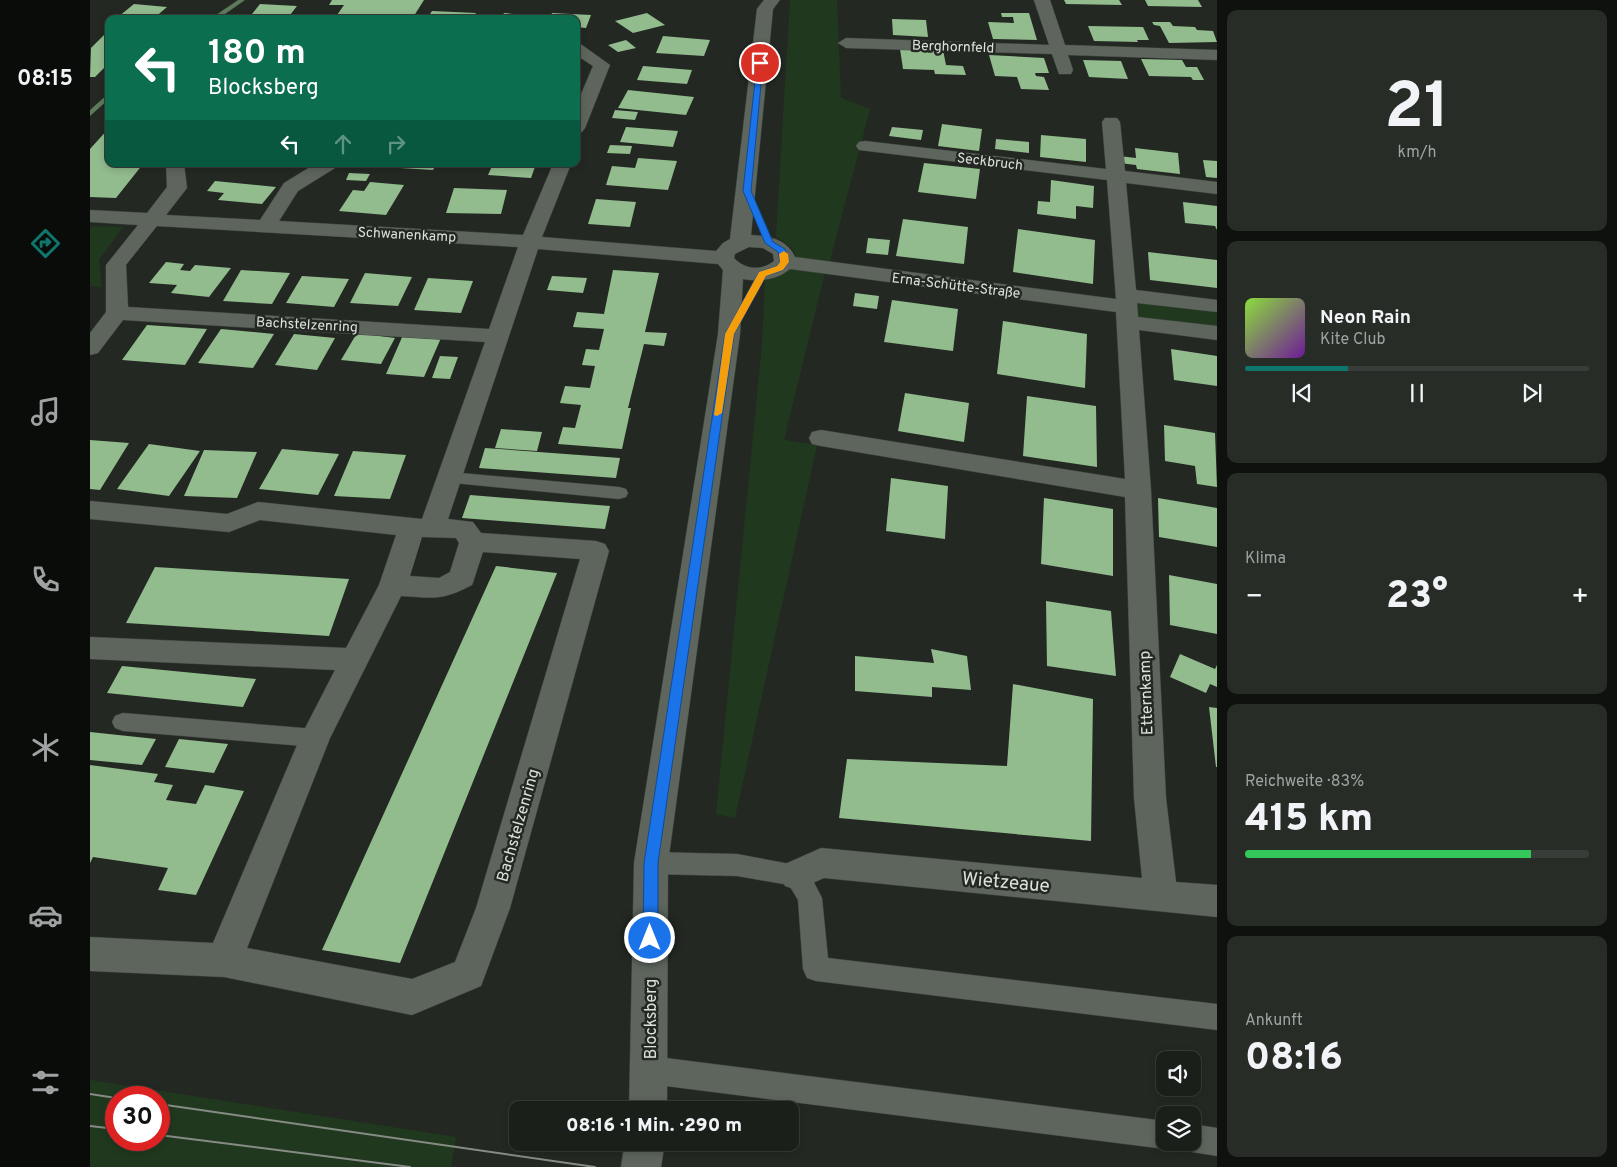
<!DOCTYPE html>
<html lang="de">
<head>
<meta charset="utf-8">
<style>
	body { margin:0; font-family:Overpass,sans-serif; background:#272c27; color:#f1f3f6; height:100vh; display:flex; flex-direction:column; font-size:19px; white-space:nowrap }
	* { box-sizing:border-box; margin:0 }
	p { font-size:16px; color:#9fa2a2 }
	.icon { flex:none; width:28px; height:28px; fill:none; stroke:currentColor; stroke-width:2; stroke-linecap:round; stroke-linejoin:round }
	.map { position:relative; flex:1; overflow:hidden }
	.drawer { display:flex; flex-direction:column; gap:10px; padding:10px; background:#0e110e; width:400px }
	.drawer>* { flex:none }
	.guide { position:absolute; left:15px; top:15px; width:475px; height:152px; border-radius:10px; box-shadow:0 2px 8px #0003,0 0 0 1px #383d39; background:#0b6e4f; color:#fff; overflow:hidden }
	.tools { position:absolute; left:1066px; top:1051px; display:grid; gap:10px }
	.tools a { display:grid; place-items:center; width:45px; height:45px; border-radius:10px; background:#1a1f1a; box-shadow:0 2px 8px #0003,0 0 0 1px #383d39; font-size:25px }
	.speed { position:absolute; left:15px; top:1086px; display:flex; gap:10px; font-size:25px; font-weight:700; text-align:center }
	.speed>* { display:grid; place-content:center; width:65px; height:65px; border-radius:50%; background:#1a1f1a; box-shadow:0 2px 8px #0003,0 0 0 1px #383d39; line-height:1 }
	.speed .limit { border:8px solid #d22; background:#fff; color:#111 }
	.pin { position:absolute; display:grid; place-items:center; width:42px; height:42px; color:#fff; margin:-21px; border:2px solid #fff; border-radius:50%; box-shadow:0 1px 5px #0007 }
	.me { position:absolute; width:55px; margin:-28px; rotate:0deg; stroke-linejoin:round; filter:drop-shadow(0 0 4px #0008) }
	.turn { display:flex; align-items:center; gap:18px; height:105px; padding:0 20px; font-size:22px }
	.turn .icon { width:65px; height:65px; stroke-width:2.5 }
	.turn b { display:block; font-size:35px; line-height:42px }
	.lanes { display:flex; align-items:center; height:48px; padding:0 20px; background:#0003; justify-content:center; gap:25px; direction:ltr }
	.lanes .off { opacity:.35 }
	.big { font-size:38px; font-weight:800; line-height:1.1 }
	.drawer .tile { flex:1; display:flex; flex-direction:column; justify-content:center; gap:8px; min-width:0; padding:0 18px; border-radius:10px; background:#272c27 }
	.drawer .dial { align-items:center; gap:0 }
	.dial b { font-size:65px; line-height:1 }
	.song { display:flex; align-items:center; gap:15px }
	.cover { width:60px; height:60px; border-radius:8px; background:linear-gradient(135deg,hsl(90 70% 55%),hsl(280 70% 35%)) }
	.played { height:5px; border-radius:2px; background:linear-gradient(90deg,#0f766e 30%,#383d39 30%) }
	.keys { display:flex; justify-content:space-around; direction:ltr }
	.heat { display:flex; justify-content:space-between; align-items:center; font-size:28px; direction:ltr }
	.charge { height:8px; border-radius:4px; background:linear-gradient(90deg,#34c759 83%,#383d39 0) }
	.trip { position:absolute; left:419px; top:1101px; width:290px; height:50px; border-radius:10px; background:#1a1f1a; box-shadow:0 2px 8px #0003,0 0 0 1px #383d39; font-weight:800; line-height:50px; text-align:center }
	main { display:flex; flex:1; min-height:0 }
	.tabs { display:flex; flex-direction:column; width:90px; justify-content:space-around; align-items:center; background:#0a0c0a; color:#9fa2a2 }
	.tabs .icon { width:35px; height:35px }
	.tabs .current { color:#0f766e }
	.tabs b { font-size:22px; color:#f1f3f6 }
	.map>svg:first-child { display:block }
	.green { fill:#20391e; fill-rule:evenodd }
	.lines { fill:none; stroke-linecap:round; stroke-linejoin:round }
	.stream { fill:#5f795d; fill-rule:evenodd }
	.building { fill:#92bb8e }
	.lane-casing { stroke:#3e443e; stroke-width:1 }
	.street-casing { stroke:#3e443e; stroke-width:1 }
	.lane { fill:#5d655d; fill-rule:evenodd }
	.street { fill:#5d655d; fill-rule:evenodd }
	.tram { stroke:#868b86; stroke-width:2 }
	.route { fill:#1a73e8; stroke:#114b97 }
	.slow { fill:#f59e0b }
	.labels { text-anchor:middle; stroke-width:5; stroke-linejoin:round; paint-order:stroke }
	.far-street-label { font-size:14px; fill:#dde1dd; stroke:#232922 }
	.street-label { font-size:16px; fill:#dde1dd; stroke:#232922 }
	.near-street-label { font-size:19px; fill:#dde1dd; stroke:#232922 }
</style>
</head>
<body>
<main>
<nav class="tabs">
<b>08:15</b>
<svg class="icon current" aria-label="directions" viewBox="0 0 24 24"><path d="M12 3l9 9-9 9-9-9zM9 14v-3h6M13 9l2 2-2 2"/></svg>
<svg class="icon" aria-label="music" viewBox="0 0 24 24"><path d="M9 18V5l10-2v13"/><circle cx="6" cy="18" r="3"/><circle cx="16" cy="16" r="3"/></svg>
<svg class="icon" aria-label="phone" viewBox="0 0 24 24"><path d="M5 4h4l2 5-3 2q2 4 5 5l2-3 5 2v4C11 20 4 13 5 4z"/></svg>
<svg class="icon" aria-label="climate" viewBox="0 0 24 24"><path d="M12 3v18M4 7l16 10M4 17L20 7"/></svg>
<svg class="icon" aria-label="car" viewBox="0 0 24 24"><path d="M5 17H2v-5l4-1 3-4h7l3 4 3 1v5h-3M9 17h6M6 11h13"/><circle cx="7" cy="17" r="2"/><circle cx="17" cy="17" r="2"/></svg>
<svg class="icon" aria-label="filters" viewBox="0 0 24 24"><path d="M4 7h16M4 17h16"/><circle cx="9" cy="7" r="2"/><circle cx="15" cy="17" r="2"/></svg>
</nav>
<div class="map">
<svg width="1127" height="1167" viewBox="0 0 1127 1167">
	<rect width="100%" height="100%" fill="#232922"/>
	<!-- green -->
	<path class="green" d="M700 0H747L751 98 780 109 739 264 709 261 702 248 686 236Z
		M0 226 33 227 9 260 12 287 0 286Z
		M700 268 735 272 694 440 727 445 645 818 626 814 672 344 675 279Z
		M1047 300 1127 310V330L1048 320Z
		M0 1080 366 1137 361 1167H0ZM26 1098H69V1140H26Z"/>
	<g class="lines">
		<!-- stream -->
		<path class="stream" d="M148 0H155L128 19H120Z
			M19 93V99L0 116V110Z"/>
	</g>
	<!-- building -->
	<path class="building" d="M242 0H334L322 19 277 17 276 19H226L230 14 247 15 254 5H239Z
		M974 0H1029L1032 5 976 4Z
		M1055 0H1108L1112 7 1058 6Z
		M44 4 77 7 63 19 28 17Z
		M170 4 207 6 197 19H158Z
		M342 11 386 13 383 19H337Z
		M414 13 444 16 442 19H411Z
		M462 13 501 15 496 28 486 27V19H460Z
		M557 13 575 25 543 33 525 21Z
		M911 13H939L947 40 903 39 898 22 924 23 923 17H912Z
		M802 19 836 20 838 37 803 35Z
		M1062 22H1080L1083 26 1105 27 1107 30 1123 31 1127 42 1079 43 1070 26 1064 25Z
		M998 26 1053 27 1059 40H1047L1048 42 1004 41Z
		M19 30V63L5 77H0L1 48Z
		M573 36 620 40 614 56 566 53Z
		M536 40 546 48 528 52 518 45Z
		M810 49 853 50 856 65 873 66 876 75 845 74 844 70 813 69Z
		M899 55 954 58 959 73H945L946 76 954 77 959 90 931 89 927 77 905 76Z
		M1051 59 1092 60 1096 67H1107L1114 80H1103L1101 77 1059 76Z
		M993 60 1031 61 1038 79 999 77Z
		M553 66 602 70 597 84 547 80Z
		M538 90 604 97 596 115 528 108Z
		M525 110 548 112 545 120 522 118Z
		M852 124 892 129 889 151 848 146Z
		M536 127 588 131 583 147 530 142Z
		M802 127 833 130 831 140 799 136Z
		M19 128V164H53L26 198 0 197V149Z
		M951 135 996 139V162L950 157Z
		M906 139 939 142V153L905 149Z
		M520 145 542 146 540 154 517 153Z
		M1045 148 1088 153 1090 174 1047 169 1046 165 1029 163V156L1046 158Z
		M548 158 587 161 578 190 516 185 522 166 545 168Z
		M1113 160 1127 161V178L1116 177Z
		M834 163 890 169 886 199 828 192Z
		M163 164H220L217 168Z
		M262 164H284L281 168 260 167Z
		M296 164H346L343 170 294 167Z
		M403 164H446L441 178 398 175Z
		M259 173 280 174 276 181 256 180Z
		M961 180 1004 186 1003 208 986 206V219L947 214 948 201 960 202Z
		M125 181 186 187 172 204 128 200 134 193 117 191Z
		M280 182 314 185 296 215 249 211 263 190 274 191Z
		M364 188 417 190 411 214 356 213Z
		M506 199 546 202 540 227 498 224Z
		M1093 202 1127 206V230L1125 226 1095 223Z
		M813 219 878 227 874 264 806 256Z
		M928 229 1005 240 1003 284 923 272Z
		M778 238 800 240 798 255 776 253Z
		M1058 252 1127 260V288L1060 280Z
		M76 262 94 264 90 270 100 271 105 265 141 268 119 297 81 293 87 285 59 283Z
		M151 270 200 273 182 304 133 301Z
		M523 270 569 273 555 332 577 333 574 346 554 344 538 408H541L532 449 468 444 473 427 485 428 491 405 470 403 475 386 500 388 505 366 492 365 496 349 509 350 514 329 483 327 487 312 514 314Z
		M275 273 322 277 308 306 260 303Z
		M212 276 259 279 244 307 196 303Z
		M462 276 497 278 493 293 457 290Z
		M338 278 383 281 371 313 324 310Z
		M765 293 789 296 787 309 763 306Z
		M802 300 868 309 863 351 794 342Z
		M913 321 997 334 995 388 907 374Z
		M57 325 117 329 95 365 32 360Z
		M131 329 184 334 163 368 108 363Z
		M267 333 305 338 291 364 251 360Z
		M204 334 245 338 227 370 185 365Z
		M313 335 351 338 334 377 296 374Z
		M1081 349 1127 356V386L1084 380Z
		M350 356 368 357 360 379 342 378Z
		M815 393 879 403 874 442 808 431Z
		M937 396 1006 406 1007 467 933 456Z
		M1074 425 1125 433 1127 487 1107 484 1105 466 1075 461Z
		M411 429 452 432 447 451 405 448Z
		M0 440 39 443 10 490 0 489Z
		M59 444 110 451 79 496 27 489Z
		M395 448 530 458 526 478 389 468Z
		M192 449 249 454 228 495 169 489Z
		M114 450 167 452 147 498 94 496Z
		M263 451 316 455 300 499 244 496Z
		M801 478 858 486 855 539 796 531Z
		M380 495 520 506 515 529 372 518Z
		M954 498 1023 509V576L951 564Z
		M1068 498 1127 508V547L1069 537Z
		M406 566 467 573 310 963 232 950Z
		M65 567 259 579 239 636 36 623Z
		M1079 575 1127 584V634L1080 625Z
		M956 601 1021 611 1026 676 957 666Z
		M841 649 877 656 881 690 842 687V697L765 691V656L844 663Z
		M1090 654 1125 669 1127 665V687L1120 684 1116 693 1080 677Z
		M32 666 166 679 153 707 17 693Z
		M923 684 1003 699 1001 841 749 818 757 759 917 766Z
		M1119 707 1127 708V767H1126Z
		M0 732 66 739 52 765 0 760Z
		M89 739 138 744 124 773 75 767Z
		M0 765 68 774 64 782 83 785 76 800 106 804 115 785 154 791 106 895 68 890 78 868 3 857 0 863Z"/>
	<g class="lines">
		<!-- lane casing -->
		<g class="lane-casing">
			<path id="lane" d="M359 472 529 487 536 489 538 493 536 497 529 499 353 482 350 478 353 474Z
				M33 713 225 729 233 732 236 738 233 744 225 747 33 731 25 728 22 722 25 716Z
				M561 852 647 854 716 867 732 898 738 958 1127 1004V1030L726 981 717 978 713 969 708 900 699 885 647 876 561 874 552 871 549 863 552 855Z
				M560 1056 1075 1121V1142H1086L1075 1149 560 1084 550 1080 546 1070 550 1060Z
				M1102 1124 1127 1128V1156L1102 1152 1092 1148 1090 1142H1102Z"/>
		</g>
		<!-- street casing -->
		<g class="street-casing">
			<path id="street" d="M674 0H690L683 9 661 235C679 236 697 239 705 257L1026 299 1017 180 769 150 766 146 769 142 775 141 1016 169 1012 122 1015 118H1027L1030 122 1035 171 1127 182V194L1036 183 1046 290 1127 300V312L1047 303 1048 317 1127 326V340L1049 330 1061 490 1076 798 1086 882 1127 885V917L734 878 707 890 695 886 690 875 695 864 731 848 1052 878 1044 798 1035 497 731 446 722 444 719 438 722 432 731 430 1035 479 1026 312 700 269C687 280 668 282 653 279L650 334 578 863 577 1110H539L544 863 628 334 633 270 628 264 448 249 358 519 383 522 391 533 506 541 515 544 519 551 420 908 391 986 322 1015 134 977 0 971V937L123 943 210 738 245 670 0 659V637L256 648 289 585 306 535 170 520 139 532 0 519V501L137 514 168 502 332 519 395 342 33 320 8 353 0 355V333L16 312V265L48 225 0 222V210L57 213 77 187 76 164H94L97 188 76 215 170 220 194 183 225 164H247L245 168 208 191 189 221 433 235 463 164H481L452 237 626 251 633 243 640 239 667 9ZM67 226 428 247 399 329 38 307 36 265ZM659 247 673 248 683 254 684 261C672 271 655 270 644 258L645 254ZM332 537 366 538 369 543 360 572 349 578 320 576ZM393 552 490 559 386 908 365 962 322 979 157 948 240 738 311 596C345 598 351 601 382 585Z
				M944 0H960L975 45 1127 50V60L978 55 983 70 981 74H969L962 54 756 48 748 43 756 38 959 45Z
				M486 43 492 45 520 65 495 128 492 132 486 133V106L503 66 486 55Z
				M535 1142H575L571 1167H531Z"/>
		</g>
		<!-- lane -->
		<use href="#lane" class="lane"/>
		<!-- street -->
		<use href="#street" class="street"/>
		<!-- tram -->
		<path class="tram" d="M0 1094 26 1098
			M69 1104 505 1167
			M0 1126 26 1129
			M69 1135 320 1167"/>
	</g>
	<!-- route -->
	<path class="route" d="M670 61 673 63 661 191 683 242 695 249 699 262 693 270 676 276 644 334 568 863V938L566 943 560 945 555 943 553 938 554 863 635 334 669 272 687 266 690 262 688 252 675 243 653 191 667 63Z"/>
	<!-- slow -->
	<path class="slow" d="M694 251 698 254 699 262 693 270 676 276 644 334 632 413 627 416 624 415 635 334 669 272 687 266 690 262 689 254Z"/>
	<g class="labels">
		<!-- far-street labels -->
		<g class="far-street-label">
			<text transform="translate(863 46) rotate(2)" y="5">Berghornfeld</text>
			<text transform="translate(900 161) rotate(7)" y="5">Seckbruch</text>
			<text transform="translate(317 234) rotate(3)" y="5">Schwanenkamp</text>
			<text transform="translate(866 285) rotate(7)" y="5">Erna-Schütte-Straße</text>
			<text transform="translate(217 324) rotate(3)" y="5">Bachstelzenring</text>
		</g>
		<!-- street labels -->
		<g class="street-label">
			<text transform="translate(1055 693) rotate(-92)" y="6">Etternkamp</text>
			<text transform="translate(427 825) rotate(-74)" y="6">Bachstelzenring</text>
			<text transform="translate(560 1019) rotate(-90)" y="6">Blocksberg</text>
		</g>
		<!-- near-street labels -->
		<g class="near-street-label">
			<text transform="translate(916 881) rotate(5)" y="7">Wietzeaue</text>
		</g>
	</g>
</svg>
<div class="tools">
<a><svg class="icon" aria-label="sound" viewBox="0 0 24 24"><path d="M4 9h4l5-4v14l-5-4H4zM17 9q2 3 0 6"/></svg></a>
<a><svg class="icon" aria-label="layers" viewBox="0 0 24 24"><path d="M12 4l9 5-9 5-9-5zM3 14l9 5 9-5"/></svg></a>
</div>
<div class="speed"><div class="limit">30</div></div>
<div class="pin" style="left:670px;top:63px;background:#d93025"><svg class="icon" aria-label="arrive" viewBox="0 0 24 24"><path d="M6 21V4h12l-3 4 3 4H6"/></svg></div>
<svg class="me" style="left:560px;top:938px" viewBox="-20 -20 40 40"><circle r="17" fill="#1a73e8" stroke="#fff" stroke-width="3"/><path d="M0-11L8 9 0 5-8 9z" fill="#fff"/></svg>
<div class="trip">08:16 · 1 Min. · 290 m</div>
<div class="guide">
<div class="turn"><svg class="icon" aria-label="left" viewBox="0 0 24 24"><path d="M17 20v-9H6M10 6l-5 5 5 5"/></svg><div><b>180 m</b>Blocksberg</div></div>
<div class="lanes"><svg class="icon" aria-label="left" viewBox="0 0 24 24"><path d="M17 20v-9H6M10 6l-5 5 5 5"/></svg><svg class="icon off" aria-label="ahead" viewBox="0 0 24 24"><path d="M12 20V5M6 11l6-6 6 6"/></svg><svg class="icon off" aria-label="right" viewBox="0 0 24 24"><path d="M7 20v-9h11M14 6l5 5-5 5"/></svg></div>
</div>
</div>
<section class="drawer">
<div class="tile dial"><b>21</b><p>km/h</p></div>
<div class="tile">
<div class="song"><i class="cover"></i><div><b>Neon Rain</b><p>Kite Club</p></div></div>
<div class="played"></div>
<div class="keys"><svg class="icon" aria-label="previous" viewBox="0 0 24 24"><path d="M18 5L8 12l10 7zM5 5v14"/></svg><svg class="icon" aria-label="pause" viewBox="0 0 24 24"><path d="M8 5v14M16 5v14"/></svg><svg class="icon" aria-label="next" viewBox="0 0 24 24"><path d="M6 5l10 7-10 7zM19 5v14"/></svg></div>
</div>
<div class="tile"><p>Klima</p>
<div class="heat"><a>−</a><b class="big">23°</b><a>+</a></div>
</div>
<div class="tile"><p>Reichweite · 83%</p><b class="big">415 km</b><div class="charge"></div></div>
<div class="tile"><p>Ankunft</p><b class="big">08:16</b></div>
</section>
</main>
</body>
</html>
